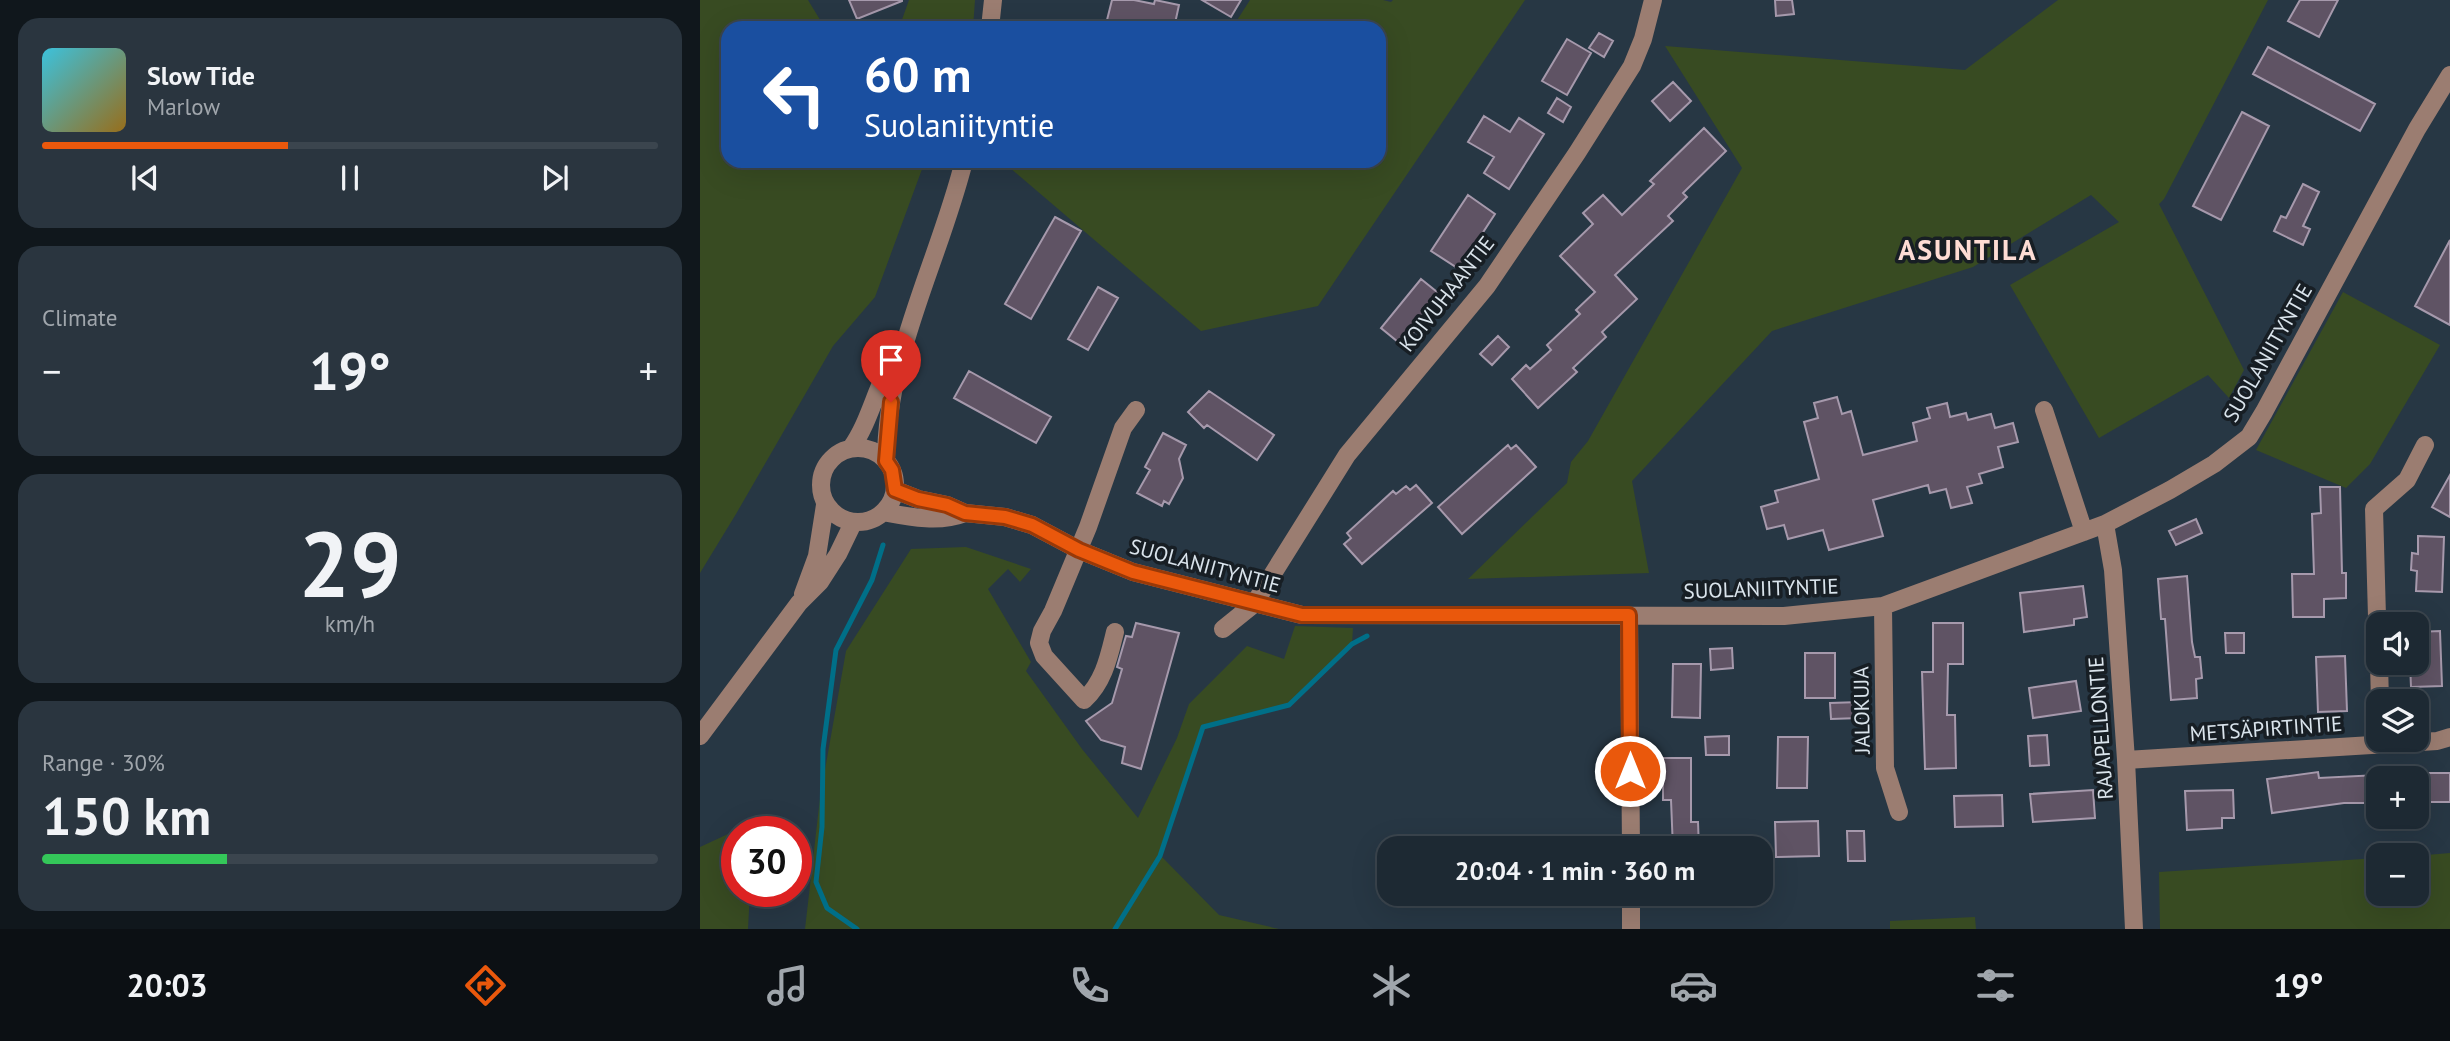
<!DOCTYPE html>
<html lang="en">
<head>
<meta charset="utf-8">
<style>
	body { margin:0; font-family:"PT Sans",sans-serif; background:#2a353f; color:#f1f3f6; height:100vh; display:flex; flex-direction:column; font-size:26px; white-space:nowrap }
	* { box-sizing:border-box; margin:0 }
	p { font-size:23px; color:#a0a6ac }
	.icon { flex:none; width:38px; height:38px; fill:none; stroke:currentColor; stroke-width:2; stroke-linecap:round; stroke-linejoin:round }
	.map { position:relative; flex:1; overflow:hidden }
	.panel { display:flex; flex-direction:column; gap:18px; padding:18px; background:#10171c; width:700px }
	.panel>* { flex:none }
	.hud { position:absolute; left:21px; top:21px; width:665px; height:147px; border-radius:21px; box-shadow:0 7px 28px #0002,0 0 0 2px #3b454e; background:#1a4fa0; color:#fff; overflow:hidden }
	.fabs { position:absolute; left:1666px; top:612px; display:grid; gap:14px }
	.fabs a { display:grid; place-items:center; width:63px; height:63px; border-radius:14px; background:#1d2933; box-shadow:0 7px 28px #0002,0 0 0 2px #3b454e; font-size:35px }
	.speed { position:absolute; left:21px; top:816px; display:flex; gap:14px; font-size:35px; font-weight:700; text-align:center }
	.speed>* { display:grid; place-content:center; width:91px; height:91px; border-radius:50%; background:#1d2933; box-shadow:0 7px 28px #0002,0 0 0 2px #3b454e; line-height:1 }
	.speed .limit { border:10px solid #d22; background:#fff; color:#111 }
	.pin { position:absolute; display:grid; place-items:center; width:60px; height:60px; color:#fff; margin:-72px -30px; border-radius:50% 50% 50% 0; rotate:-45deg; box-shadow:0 0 7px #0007 }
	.pin .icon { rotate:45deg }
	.me { position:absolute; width:77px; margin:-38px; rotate:0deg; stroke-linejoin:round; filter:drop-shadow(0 0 5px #0008) }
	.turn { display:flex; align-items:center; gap:24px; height:147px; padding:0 28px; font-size:32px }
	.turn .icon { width:91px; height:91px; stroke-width:2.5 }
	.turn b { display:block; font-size:49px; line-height:60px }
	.big { font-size:52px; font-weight:700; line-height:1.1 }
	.panel .tile { flex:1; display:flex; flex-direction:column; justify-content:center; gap:10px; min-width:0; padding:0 24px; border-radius:21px; background:#2a353f }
	.panel .dial { align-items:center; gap:0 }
	.dial b { font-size:91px; line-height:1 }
	.song { display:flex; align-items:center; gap:21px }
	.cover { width:84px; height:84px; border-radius:10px; background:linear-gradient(135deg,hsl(190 70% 55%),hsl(40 70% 35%)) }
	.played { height:7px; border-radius:4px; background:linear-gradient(90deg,#ea580c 40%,#3b454e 40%) }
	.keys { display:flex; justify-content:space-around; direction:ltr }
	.heat { display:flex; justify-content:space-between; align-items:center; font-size:38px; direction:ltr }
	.charge { height:10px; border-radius:5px; background:linear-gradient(90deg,#34c759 30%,#3b454e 0) }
	.trip { position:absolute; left:677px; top:836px; width:396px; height:70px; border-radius:21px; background:#1d2933; box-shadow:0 7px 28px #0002,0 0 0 2px #3b454e; font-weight:700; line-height:70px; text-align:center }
	.tabs { display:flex; height:112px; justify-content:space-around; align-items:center; background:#0c1014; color:#a0a6ac }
	.tabs .icon { width:49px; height:49px }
	.tabs .selected { color:#ea580c }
	.tabs b { font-size:32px; color:#f1f3f6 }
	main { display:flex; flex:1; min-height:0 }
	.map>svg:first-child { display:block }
	.green { fill:#384b22 }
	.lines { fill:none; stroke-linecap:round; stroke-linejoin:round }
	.stream { stroke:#006f88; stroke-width:5 }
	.building { fill:#5f5364; stroke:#a699ac; stroke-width:2 }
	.minor { stroke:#9b7d71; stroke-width:18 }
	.route-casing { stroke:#983908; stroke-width:18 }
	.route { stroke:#ea580c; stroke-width:12 }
	.labels { text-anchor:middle; stroke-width:7; stroke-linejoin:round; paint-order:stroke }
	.street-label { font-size:21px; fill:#dae4ec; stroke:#171e24 }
	.district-label { font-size:28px; font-weight:bold; letter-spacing:2px; fill:#fedcd4; stroke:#171e24 }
</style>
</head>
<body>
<main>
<section class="panel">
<div class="tile">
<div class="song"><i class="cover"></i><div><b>Slow Tide</b><p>Marlow</p></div></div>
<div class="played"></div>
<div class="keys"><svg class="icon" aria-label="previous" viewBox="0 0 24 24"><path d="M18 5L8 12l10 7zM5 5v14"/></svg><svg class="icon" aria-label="pause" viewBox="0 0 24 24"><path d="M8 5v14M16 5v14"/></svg><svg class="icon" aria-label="next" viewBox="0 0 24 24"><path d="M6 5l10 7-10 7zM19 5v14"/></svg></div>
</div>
<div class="tile"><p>Climate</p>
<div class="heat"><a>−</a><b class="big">19°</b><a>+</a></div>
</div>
<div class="tile dial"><b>29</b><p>km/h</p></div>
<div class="tile"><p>Range · 30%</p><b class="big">150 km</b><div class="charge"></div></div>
</section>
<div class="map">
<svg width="1750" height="929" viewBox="0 0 1750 929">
	<rect width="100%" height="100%" fill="#273744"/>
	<!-- green -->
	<path class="green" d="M0 0H108L125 28H28V161H225L175 297 133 346 36 514 0 573Z
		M209 0H275L273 28H199Z
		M550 0H683L691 2 693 0H825L618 306 501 331 302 161H679V28H532Z
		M1358 0H1568L1464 199 1459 204 1544 370 1529 398 1508 375 1399 438 1310 285 1419 222 1391 195 1273 267 1072 331 932 481 949 573 768 579 867 483 871 462 888 441 1042 168 965 46 1265 70Z
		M1643 292 1740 345 1670 464 1646 488 1556 450Z
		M266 547 331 569 320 582 308 569 288 589 331 662 326 671 382 749 438 818 477 738 489 704 547 646 584 659 595 626 653 628 652 644 589 705 503 727 461 856 519 915 579 929H105L120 798 146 651 211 549Z
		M54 822V831H37V891H50L48 929H0V847Z
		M1750 853V929H1460L1459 872 1678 858V894H1717V856H1715Z
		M1275 917 1276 929H1190V921Z"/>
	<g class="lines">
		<!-- stream -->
		<path class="stream" d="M157 929 127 908 116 882 122 827 123 749 136 650 172 580 183 545
			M415 929 460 856 503 727 589 705 652 644 667 636"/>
	</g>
	<!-- building -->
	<path class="building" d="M149 0H202V1L157 19Z
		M412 0H434L454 4 455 0 479 5 474 28H405Z
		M502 0H541L531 17Z
		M1075 0H1092L1094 14 1076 16Z
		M1600 0H1638L1619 37 1588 21Z
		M899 33 913 41 904 57 889 48Z
		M867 39 891 53 867 95 842 81Z
		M1568 47 1675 104 1660 131 1553 74Z
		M973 82 991 101 970 121 952 101Z
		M857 98 871 107 863 122 848 113Z
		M1542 112 1569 126 1521 220 1493 206Z
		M784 116 810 132 819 118 844 134 809 189 784 173 794 157 768 142Z
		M1004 128 1026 151 983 193 987 197 968 216 973 221 915 275 937 299 902 332 906 337 873 368 877 372 838 408 812 379 826 365 830 369 851 350 847 345 880 314 876 310 895 292 860 256 893 224 883 213 903 195 922 215 954 184 950 181Z
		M1603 184 1619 192 1603 226 1610 229 1603 245 1574 231 1581 216 1586 218Z
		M768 195 795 214 759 269 731 251Z
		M355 217 381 231 331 319 305 304Z
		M1750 240V325L1715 306Z
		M721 279 742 296 703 346 681 328Z
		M398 287 418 298 388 350 368 339Z
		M798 336 809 347 792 365 780 354Z
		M269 371 351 417 336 443 254 398Z
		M509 391 574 435 557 460 507 425 504 428 488 412Z
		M1137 397 1142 414 1151 411 1163 455 1217 441 1213 423 1230 418 1227 408 1247 403 1250 417 1266 413 1268 420 1291 414 1295 428 1313 423 1318 442 1298 447 1303 467 1279 474 1282 483 1267 487 1272 503 1251 508 1246 489 1230 493 1228 485 1173 500 1183 536 1129 550 1123 530 1088 539 1084 525 1067 529 1061 507 1078 502 1075 491 1119 479 1104 422 1118 418 1114 403Z
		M463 433 486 445 479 459 483 478 469 504 464 501 462 506 437 493 450 470 445 467Z
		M808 445 811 449 816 445 836 467 762 534 738 507Z
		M1750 475V517L1732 507Z
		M716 485 732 503 662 564 644 544 651 538 647 533 693 491 696 494 706 486 710 490Z
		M1620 487H1640L1642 573H1646V598L1624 599V617H1593L1592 574H1614L1612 514 1621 513Z
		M1496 519 1502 533 1476 545 1469 531Z
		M1718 536 1744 537 1742 592 1716 591 1717 571 1711 570 1712 553 1718 554Z
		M1487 576 1492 642 1495 657H1500L1502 678 1496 679 1497 698 1471 700 1465 619H1461L1458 579Z
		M1383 586 1387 617 1374 619V625L1324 632 1320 593Z
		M436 623 479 633 441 769 422 763 425 747 401 740 386 721 412 703 422 669 417 667 426 636 432 637Z
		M1233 623H1263V664H1248L1247 715H1255L1256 768 1225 769 1222 672H1233Z
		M1740 631 1742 686 1711 687 1710 663H1717V632Z
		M1525 633H1544V653H1526Z
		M1032 648 1033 668 1011 670 1010 649Z
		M1105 653H1135V698H1105Z
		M1645 656 1647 711 1618 712 1616 657Z
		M973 664H1001L1000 718 972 717Z
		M1376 681 1381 711 1333 718 1329 688Z
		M1160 702V718L1131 719 1130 703Z
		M1347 735 1349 765 1330 766 1328 736Z
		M1029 736V755H1006L1005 737Z
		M1078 737H1108L1107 788H1077Z
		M963 758H991V822H998L999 849H973L971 800H963Z
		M1618 772 1619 778 1678 775V803H1644L1572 813 1567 779Z
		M1725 773H1750V802H1725Z
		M1393 790 1395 818 1333 822 1330 794Z
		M1533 790 1534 818H1522V828L1487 830 1485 791Z
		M1302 795 1303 826 1255 827 1254 796Z
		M1118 821 1119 856 1076 857 1075 822Z
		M1147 831H1164L1165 861H1148Z"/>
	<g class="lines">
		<!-- minor -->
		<path class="minor" d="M290 28 293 0
			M1344 410 1384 532
			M121 485a37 37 0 1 1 74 0a37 37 0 1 1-74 0Z
			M151 448C171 420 176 385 195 356
			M186 461C186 355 239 261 264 161
			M195 490 218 499 247 505 265 513 305 517 332 525 379 550 433 572 602 615 1084 616 1183 606 1405 524 1470 490 1514 464 1549 437 1564 412 1717 129 1750 75
			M183 512C210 517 239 523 265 513
			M1405 524 1413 570 1426 760 1434 929
			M103 594 117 556 125 505
			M1183 606 1185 768 1199 812
			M929 616 931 849
			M523 629 554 604 647 455 787 286 877 153 932 66 943 39 953 0
			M415 632C409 656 404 682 384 700L344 656 339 643 342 631 353 611 388 527 423 428 436 410
			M1678 653 1674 509 1707 480 1725 445
			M1679 663 1680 702
			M0 736 99 603 120 582 138 554 153 523
			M1426 760 1737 741 1750 737
			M931 894V929"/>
	</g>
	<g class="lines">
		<!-- route casing -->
		<g class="route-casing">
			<path id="route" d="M191 402 186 461 192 470 195 490 218 499 247 505 265 513 305 517 332 525 379 550 433 572 602 615H929L930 771"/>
		</g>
		<!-- route -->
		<use href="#route" class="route"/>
	</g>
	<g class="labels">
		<!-- street labels -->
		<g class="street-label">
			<text transform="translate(747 294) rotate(-52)" y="7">KOIVUHAANTIE</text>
			<text transform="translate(1568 353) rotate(-60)" y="7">SUOLANIITYNTIE</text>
			<text transform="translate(505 566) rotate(15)" y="7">SUOLANIITYNTIE</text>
			<text transform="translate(1061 589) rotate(-2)" y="7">SUOLANIITYNTIE</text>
			<text transform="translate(1162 710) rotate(-91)" y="7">JALOKUJA</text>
			<text transform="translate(1401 728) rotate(-94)" y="7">RAJAPELLONTIE</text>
			<text transform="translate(1566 729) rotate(-4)" y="7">METSÄPIRTINTIE</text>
		</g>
		<!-- district labels -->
		<g class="district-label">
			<text x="1268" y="260">ASUNTILA</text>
		</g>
	</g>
</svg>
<div class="fabs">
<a><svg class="icon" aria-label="sound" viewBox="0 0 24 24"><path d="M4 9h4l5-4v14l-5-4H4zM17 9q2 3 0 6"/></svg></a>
<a><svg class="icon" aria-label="layers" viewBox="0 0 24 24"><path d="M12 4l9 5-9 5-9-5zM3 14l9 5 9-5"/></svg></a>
<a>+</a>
<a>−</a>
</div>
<div class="speed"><div class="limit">30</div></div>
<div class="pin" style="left:191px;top:402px;background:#d93025"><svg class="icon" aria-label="arrive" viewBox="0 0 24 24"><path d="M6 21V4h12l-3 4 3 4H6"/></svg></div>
<svg class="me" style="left:930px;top:771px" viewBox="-20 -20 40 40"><circle r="17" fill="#ea580c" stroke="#fff" stroke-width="3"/><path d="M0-11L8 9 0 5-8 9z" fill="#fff"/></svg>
<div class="trip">20:04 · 1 min · 360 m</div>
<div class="hud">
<div class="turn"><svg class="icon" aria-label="left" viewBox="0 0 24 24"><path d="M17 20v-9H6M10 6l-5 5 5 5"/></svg><div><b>60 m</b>Suolaniityntie</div></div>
</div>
</div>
</main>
<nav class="tabs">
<b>20:03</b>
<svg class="icon selected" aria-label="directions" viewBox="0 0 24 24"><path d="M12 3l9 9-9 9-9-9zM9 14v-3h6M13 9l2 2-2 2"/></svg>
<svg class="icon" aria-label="music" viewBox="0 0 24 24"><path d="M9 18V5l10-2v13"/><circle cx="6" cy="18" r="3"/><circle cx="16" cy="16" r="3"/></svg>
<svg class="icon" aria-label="phone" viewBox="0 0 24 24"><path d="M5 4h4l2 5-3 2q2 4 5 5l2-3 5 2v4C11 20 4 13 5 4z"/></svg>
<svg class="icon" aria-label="climate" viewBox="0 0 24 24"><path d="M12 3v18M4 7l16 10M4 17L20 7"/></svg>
<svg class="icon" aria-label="car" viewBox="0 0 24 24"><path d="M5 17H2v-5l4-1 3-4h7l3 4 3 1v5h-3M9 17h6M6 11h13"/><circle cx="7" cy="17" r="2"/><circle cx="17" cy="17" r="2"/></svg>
<svg class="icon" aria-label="filters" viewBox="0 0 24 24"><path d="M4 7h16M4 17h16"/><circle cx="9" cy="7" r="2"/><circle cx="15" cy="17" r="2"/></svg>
<b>19°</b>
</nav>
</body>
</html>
